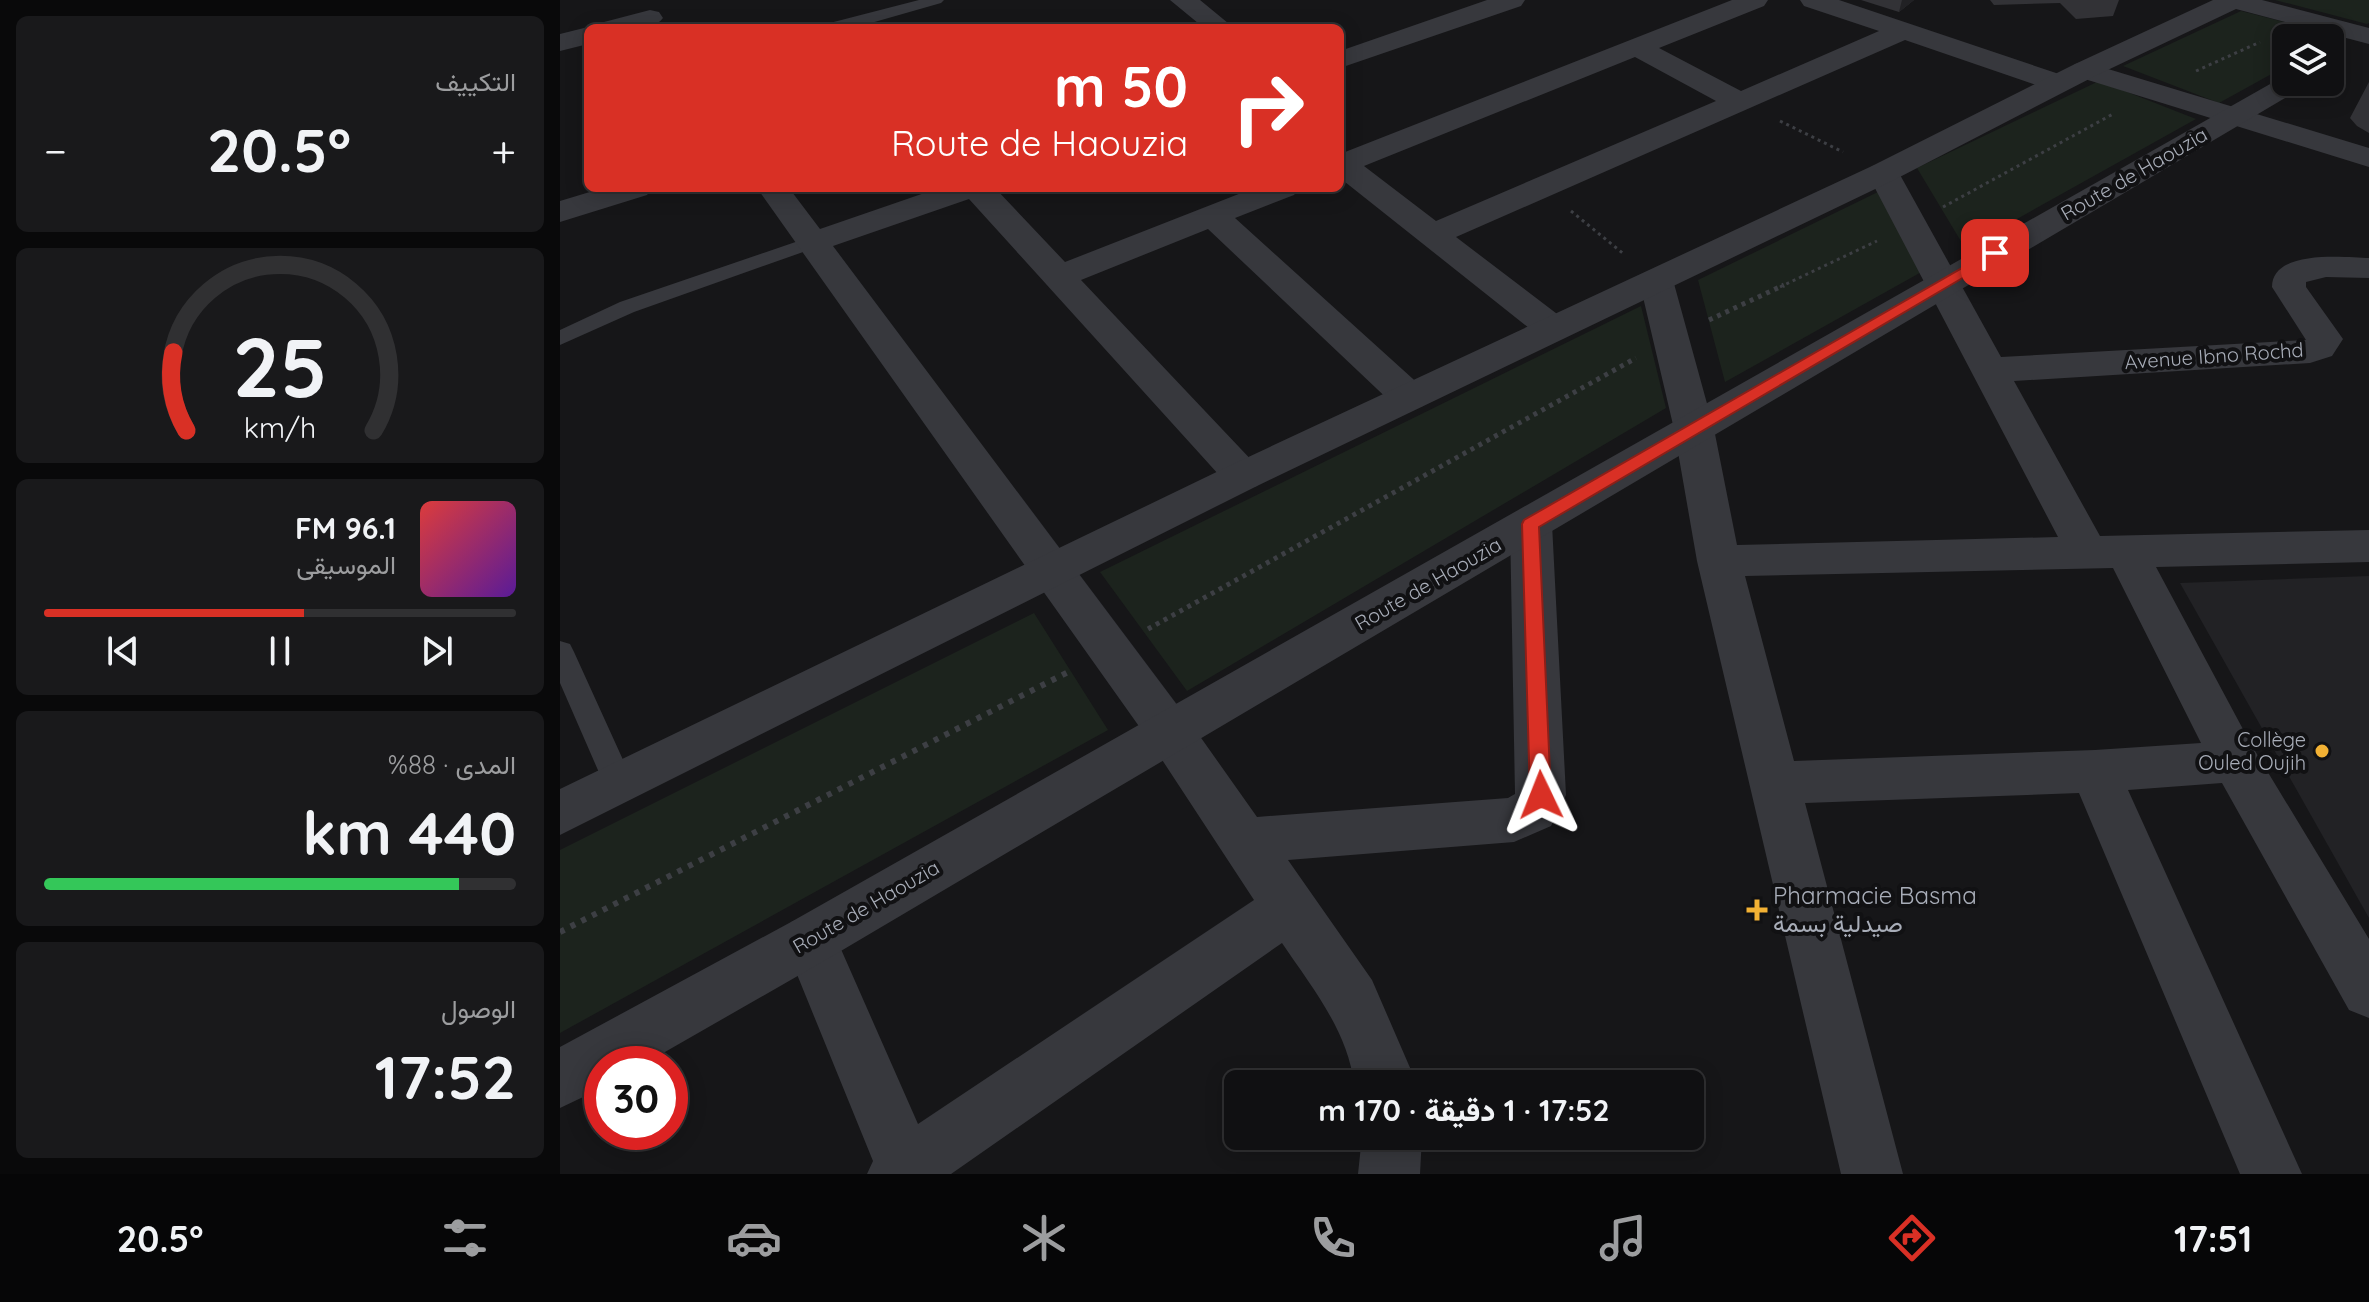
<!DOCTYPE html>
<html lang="ar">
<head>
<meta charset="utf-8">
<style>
	body { margin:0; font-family:Quicksand,Vazirmatn,sans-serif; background:#19191b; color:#f1f3f6; direction:rtl; height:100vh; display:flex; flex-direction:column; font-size:30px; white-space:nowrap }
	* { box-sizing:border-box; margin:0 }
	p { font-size:26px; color:#9c9d9f }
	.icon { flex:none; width:44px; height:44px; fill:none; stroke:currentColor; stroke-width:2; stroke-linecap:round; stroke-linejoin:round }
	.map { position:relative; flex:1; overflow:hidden; direction:ltr }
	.side { display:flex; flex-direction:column; gap:16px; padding:16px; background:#09090a; width:560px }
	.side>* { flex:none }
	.hud { position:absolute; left:24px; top:24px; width:760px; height:168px; border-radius:12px; box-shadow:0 4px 20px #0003,0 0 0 2px #303032; direction:rtl; background:#d93025; color:#fff; overflow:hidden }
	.buttons { position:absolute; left:1712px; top:24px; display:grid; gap:16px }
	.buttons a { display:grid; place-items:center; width:72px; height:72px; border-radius:12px; background:#101012; box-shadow:0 4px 20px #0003,0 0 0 2px #303032; font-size:40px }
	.speed { position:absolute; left:24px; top:1046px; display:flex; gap:16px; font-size:40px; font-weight:700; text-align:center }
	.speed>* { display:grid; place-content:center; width:104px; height:104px; border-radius:50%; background:#101012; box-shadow:0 4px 20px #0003,0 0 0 2px #303032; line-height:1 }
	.speed .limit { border:12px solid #d22; background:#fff; color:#111 }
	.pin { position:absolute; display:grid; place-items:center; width:68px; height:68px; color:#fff; margin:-34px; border-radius:16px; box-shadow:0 4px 12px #0006 }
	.me { position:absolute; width:88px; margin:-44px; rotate:358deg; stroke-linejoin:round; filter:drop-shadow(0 0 6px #0008) }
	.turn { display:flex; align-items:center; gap:28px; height:168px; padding:0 24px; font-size:36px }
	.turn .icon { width:104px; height:104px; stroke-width:2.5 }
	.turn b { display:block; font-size:56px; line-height:68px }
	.big { font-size:60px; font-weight:800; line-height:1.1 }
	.side .card { flex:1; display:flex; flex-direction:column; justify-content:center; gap:12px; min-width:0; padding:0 28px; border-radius:12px; background:#19191b }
	.side .dial { align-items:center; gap:0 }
	.dial svg { height:208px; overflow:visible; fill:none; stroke:#303032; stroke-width:7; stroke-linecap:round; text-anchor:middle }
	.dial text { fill:#f1f3f6; stroke:none }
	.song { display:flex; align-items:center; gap:24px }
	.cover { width:96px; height:96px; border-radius:12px; background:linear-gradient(135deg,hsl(0 70% 55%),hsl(270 70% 35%)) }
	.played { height:8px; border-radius:4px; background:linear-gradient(90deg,#d93025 55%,#303032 55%) }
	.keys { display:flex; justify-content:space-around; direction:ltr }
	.heat { display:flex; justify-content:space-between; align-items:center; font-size:44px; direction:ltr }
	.charge { height:12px; border-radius:6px; background:linear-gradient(90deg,#34c759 88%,#303032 0) }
	.trip { position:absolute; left:664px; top:1070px; width:480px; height:80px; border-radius:12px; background:#101012; box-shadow:0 4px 20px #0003,0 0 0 2px #303032; font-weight:800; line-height:80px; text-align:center; direction:rtl }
	.menu { display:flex; height:128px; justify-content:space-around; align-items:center; background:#060607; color:#9c9d9f }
	.menu .icon { width:56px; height:56px }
	.menu .selected { color:#d93025 }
	.menu b { font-size:36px; color:#f1f3f6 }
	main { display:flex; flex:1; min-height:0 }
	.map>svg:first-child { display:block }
	.built { fill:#222225 }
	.green { fill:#1c231d }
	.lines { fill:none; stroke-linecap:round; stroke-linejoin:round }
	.path-far2 { stroke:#3d3f44; stroke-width:3; stroke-dasharray:3 4; stroke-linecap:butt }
	.path-far1 { stroke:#3d3f44; stroke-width:5; stroke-dasharray:4 5; stroke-linecap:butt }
	.path { stroke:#3d3f44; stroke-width:6; stroke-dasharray:5 7; stroke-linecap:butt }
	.service { fill:#37383d; fill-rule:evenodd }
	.minor { fill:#37383d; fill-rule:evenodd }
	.tertiary { fill:#37383d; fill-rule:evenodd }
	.wall { fill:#323236 }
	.shaded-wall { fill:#212124 }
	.route { fill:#d93025; stroke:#8d1f18; stroke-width:2 }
	.poi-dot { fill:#f2b134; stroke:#111113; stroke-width:3 }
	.labels { text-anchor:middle; stroke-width:8; stroke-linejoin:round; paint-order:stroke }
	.street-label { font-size:20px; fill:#a8adb8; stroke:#111113 }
	.poi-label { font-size:20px; fill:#a8adb8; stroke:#111113; text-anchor:end }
	.near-poi-label { font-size:24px; fill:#a8adb8; stroke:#111113; text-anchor:start }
</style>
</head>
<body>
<main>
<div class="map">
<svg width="1809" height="1174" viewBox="0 0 1809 1174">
	<rect width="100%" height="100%" fill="#161618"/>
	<!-- built -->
	<path class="built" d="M1809 576V918L1620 583Z"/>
	<!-- green -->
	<path class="green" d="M1715 0H1809V23L1807 24Z
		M1681 11 1779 36 1770 41V38H1726V66L1659 103 1563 66Z
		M1539 81 1636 119 1405 248 1357 168Z
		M1322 190 1365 270 1165 382 1138 280Z
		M1081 306 1106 408 627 691 540 572Z
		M474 613 548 730 0 1033V850Z"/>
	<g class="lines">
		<!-- path-far2 -->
		<path class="path-far2" d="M1636 71 1700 42
			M1220 121 1283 152
			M1383 207 1553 114
			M1011 211 1065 255
			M1220 287 1317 241"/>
		<!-- path-far1 -->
		<path class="path-far1" d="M1149 320 1224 285
			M588 629 1076 358"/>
		<!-- path -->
		<path class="path" d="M0 932 512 670"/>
		<!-- service -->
		<path class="service" d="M359 0H384L381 3 311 23 317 28H260L262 25Z
			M253 236 263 242 260 246 74 312 0 345V330L60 302Z
			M0 641 10 644 14 652 74 784 69 793 59 797 49 793 44 784 0 683Z"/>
		<!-- minor -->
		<path class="minor" d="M610 0H640L674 28H644Z
			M927 0H965L961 6 780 68V51Z
			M1172 0H1208L1204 6 1099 48 1181 91 1319 31 1244 6 1240 0H1279L1508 77 1512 83 1508 89 1498 92 1488 89 1345 40 896 237 1005 320 1010 328 1005 336 992 339 979 336 780 178V154ZM1075 57 1156 101 876 221 804 166Z
			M90 10 99 12 103 18C92 34 58 28 41 28L44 22Z
			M28 27 33 28H28V44L0 51V34Z
			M1525 62 1809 148V167L1515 76 1511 70 1515 64Z
			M1323 164 1334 166 1339 173 1441 357 1746 340 1712 287C1712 249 1784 257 1809 258V278L1766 277 1746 282V287L1783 339 1772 356 1750 363 1454 381 1540 536 1809 530V562L1596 567 1692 746 1809 939V1018L1789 1010 1662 783 1568 790 1742 1174H1680L1519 793 1245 803 1343 1174H1281L1137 561 1114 429 1079 280 1084 273 1096 270 1108 273 1113 280 1154 429 1177 545 1498 537 1307 173 1312 166ZM1553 568 1641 743 1535 750 1234 761 1185 576Z
			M43 188H92L87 195 0 222V201Z
			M197 188H229L260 229 379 188H435L505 262 694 188H739L734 195 675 218 863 388 868 397 863 406 849 410 835 406 648 229 521 280 697 466 703 476 697 486 683 490 669 486 409 199 273 246 627 718 697 817 948 798 955 794 950 524 956 513 971 509 986 513 992 524 1006 795 991 826 954 842 728 860 812 980 851 1070 854 1084H794C788 1031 751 986 722 943L391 1174H307L313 1161 223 940 231 922 250 914 269 922 358 1124 694 900 593 746Z
			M802 1136H862L860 1174H798Z"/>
		<!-- tertiary -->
		<path class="tertiary" d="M1653 0H1702L1809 28V44L1676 9 1535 76 1334 180 697 486 0 835V789L669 466 1312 166 1515 64Z
			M1726 75V82H1746L1742 88 269 958 84 1064H42V1088L0 1108V1047L231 922Z"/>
	</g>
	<!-- wall -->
	<path class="wall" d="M1301 0H1354L1339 12Z
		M1430 0H1559L1553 16 1516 19 1500 3 1434 5Z
		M1809 82V133L1797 126 1790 118Z"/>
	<!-- shaded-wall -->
	<path class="shaded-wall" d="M1342 0H1354L1339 12Z"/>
	<!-- route -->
	<path class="route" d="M1435 249 1440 250V256L979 527 991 795 988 802 981 804 973 802 970 795 962 524 964 520Z"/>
	<!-- markers -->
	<g class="poi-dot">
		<circle cx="1762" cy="751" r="8"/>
		<path d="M1193 898h8v8h8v8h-8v8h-8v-8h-8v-8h8z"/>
	</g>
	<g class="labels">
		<!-- street labels -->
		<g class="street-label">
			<text transform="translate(1574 174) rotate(-30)" y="7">Route de Haouzia</text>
			<text transform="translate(1654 356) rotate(-4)" y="7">Avenue Ibno Rochd</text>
			<text transform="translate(868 584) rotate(-30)" y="7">Route de Haouzia</text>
			<text transform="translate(306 907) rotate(-30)" y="7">Route de Haouzia</text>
		</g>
		<!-- poi labels -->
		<g class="poi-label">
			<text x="1746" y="747">Collège<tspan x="1746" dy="23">Ouled Oujih</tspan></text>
		</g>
		<!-- near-poi labels -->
		<g class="near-poi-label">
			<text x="1213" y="904">Pharmacie Basma<tspan x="1213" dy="28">صيدلية بسمة</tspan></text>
		</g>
	</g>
</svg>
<div class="buttons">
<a><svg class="icon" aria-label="layers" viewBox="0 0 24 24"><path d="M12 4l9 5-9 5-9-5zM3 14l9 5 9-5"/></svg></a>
</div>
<div class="speed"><div class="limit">30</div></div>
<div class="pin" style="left:1435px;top:253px;background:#d93025"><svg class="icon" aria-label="arrive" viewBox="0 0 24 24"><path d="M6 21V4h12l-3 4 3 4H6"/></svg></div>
<svg class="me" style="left:981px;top:795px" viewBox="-20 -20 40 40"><path d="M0-17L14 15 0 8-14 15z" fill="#d93025" stroke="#fff" stroke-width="4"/></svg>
<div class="trip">17:52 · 1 دقيقة · 170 m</div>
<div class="hud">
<div class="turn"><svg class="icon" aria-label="right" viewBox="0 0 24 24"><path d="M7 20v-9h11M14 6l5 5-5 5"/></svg><div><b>50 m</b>Route de Haouzia</div></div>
</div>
</div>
<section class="side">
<div class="card"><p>التكييف</p>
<div class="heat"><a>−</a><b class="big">20.5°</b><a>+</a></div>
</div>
<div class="card dial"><svg viewBox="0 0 100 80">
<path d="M14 69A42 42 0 1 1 86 69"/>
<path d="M14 69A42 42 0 0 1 9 39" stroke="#d93025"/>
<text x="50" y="56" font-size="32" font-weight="700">25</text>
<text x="50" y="72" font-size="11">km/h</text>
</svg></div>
<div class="card">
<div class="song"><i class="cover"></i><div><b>96.1 FM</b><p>الموسيقى</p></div></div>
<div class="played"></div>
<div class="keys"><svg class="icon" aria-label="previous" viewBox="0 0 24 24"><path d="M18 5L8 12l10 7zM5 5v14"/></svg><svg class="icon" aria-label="pause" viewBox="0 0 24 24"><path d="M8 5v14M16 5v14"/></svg><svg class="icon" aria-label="next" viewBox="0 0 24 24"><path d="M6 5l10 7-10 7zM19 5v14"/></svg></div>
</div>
<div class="card"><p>المدى · 88%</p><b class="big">440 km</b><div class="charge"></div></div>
<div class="card"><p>الوصول</p><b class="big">17:52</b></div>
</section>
</main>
<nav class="menu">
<b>17:51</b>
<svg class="icon selected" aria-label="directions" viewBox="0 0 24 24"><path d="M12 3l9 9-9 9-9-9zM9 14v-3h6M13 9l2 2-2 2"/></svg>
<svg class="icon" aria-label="music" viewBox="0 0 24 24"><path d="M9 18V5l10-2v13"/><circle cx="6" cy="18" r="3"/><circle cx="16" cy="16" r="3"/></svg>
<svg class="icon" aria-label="phone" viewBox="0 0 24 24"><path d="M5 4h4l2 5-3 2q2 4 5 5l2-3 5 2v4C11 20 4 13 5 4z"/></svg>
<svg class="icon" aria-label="climate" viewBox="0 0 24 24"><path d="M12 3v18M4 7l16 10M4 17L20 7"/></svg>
<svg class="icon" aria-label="car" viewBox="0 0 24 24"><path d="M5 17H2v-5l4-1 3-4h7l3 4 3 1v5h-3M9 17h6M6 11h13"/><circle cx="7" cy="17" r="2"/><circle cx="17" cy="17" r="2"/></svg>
<svg class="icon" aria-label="filters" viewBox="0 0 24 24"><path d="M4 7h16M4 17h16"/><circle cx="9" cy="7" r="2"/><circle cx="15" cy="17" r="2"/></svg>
<b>20.5°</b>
</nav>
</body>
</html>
